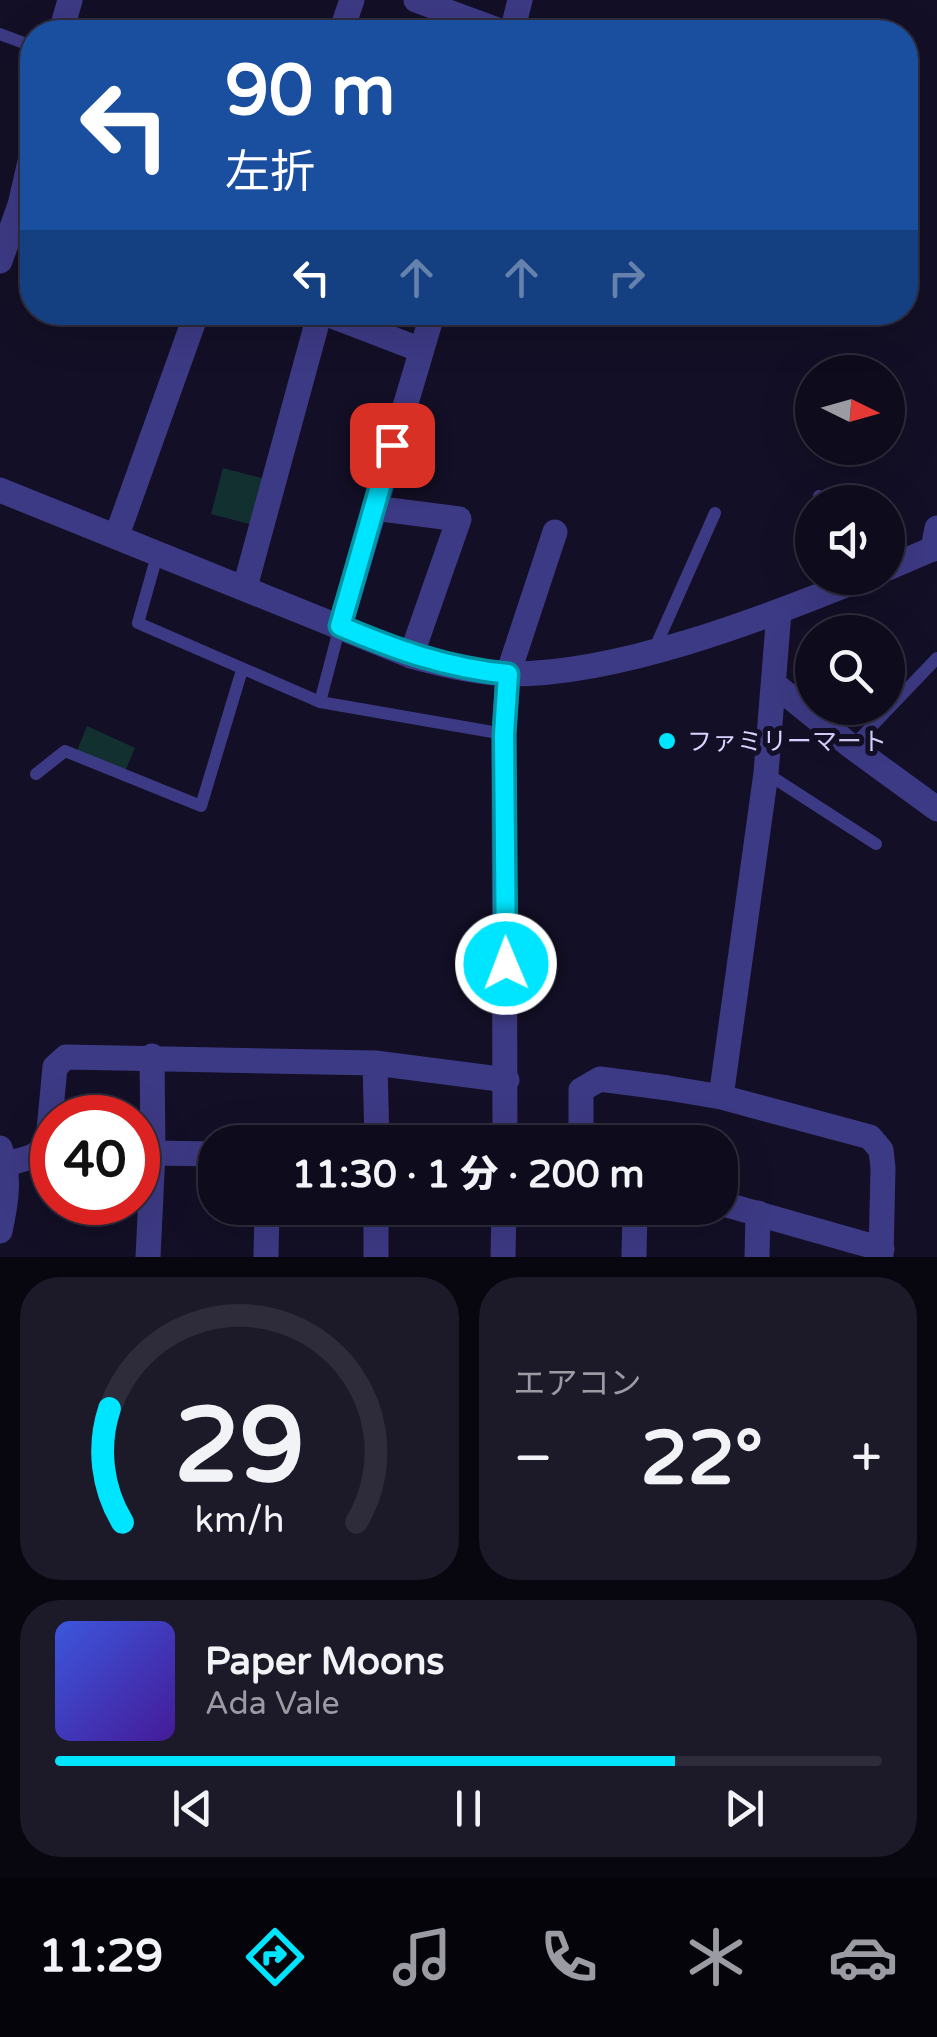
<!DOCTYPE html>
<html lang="ja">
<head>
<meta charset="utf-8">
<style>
	body { margin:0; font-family:"Varela Round","Noto Sans JP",sans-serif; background:#1c1929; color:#f1f3f6; height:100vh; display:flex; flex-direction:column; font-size:38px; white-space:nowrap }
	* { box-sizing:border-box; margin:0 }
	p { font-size:32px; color:#9b9ba3 }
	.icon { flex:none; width:55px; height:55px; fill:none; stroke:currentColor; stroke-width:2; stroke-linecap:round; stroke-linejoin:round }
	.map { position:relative; height:1257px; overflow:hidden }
	.panel { display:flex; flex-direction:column; gap:20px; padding:20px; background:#08060f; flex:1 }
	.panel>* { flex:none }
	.guide { position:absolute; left:20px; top:20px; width:898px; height:305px; border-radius:40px; box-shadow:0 10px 40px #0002,0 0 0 2px #2e2b3b; background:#1a4fa0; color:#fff; overflow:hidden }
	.needle { width:65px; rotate:95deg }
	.tools { position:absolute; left:795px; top:355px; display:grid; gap:20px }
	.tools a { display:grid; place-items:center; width:110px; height:110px; border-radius:50%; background:#0e0b1c; box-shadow:0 10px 40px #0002,0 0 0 2px #2e2b3b; font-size:50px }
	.speed { position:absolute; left:30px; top:1095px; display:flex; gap:20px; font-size:50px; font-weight:700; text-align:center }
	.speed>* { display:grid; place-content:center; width:130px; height:130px; border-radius:50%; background:#0e0b1c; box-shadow:0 10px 40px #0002,0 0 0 2px #2e2b3b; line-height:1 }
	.speed .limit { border:15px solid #d22; background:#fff; color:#111 }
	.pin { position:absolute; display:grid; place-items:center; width:85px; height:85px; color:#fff; margin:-42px; border-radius:20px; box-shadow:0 5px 15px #0006 }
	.me { position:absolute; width:110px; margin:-55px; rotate:359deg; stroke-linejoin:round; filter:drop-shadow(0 0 8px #0008) }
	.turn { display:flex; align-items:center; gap:35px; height:210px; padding:0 40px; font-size:45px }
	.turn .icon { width:130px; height:130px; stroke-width:2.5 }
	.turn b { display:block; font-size:70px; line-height:85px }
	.lanes { display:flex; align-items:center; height:95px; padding:0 40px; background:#0003; justify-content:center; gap:50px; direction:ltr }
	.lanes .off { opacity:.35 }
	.big { font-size:75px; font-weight:800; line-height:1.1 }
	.panel .widget { flex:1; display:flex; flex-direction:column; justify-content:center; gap:15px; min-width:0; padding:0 35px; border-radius:40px; background:#1c1929 }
	.panel .dial { align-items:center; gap:0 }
	.dial svg { height:260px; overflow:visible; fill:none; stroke:#2e2b3b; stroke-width:7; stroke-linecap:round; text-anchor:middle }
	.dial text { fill:#f1f3f6; stroke:none }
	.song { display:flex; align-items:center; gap:30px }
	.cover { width:120px; height:120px; border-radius:15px; background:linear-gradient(135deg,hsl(230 70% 55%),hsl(260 70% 35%)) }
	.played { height:10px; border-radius:5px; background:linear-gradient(90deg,#00e5ff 75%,#2e2b3b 75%) }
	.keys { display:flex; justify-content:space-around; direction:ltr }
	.heat { display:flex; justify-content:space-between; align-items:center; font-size:55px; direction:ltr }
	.panel .tiles { flex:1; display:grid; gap:20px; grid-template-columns:1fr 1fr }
	.widget:last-child { grid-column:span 2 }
	.trip { position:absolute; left:198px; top:1125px; width:540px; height:100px; border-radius:40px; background:#0e0b1c; box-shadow:0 10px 40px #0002,0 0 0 2px #2e2b3b; font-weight:800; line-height:100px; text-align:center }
	.tabs { display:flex; height:160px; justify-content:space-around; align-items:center; background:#06040b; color:#9b9ba3 }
	.tabs .icon { width:70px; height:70px }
	.tabs .active { color:#00e5ff }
	.tabs b { font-size:45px; color:#f1f3f6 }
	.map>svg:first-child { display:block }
	.green { fill:#12302f }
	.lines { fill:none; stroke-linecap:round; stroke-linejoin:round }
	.service { stroke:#3d3a85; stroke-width:12 }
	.minor { stroke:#3d3a85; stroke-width:25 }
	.tertiary { stroke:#3d3a85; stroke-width:25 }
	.route-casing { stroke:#0095a6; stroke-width:25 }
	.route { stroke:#00e5ff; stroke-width:18 }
	.poi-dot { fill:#00e5ff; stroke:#130f26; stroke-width:4 }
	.labels { text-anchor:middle; stroke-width:10; stroke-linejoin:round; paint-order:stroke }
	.poi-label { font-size:25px; fill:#d9d4ff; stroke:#130f26; text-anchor:start }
</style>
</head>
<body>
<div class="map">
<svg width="937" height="1257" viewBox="0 0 937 1257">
	<rect width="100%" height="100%" fill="#130f26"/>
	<!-- green -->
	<path class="green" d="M223 468 265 479 253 525 211 514Z
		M87 726 135 748 124 774 76 753Z"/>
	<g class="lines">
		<!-- service -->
		<path class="service" d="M0 34 32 46
			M819 496 824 502
			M158 552 138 623 320 702 504 734
			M654 650 715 513
			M320 702 340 626
			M852 747 937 658
			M766 773 876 844
			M36 774 65 751 201 806 242 670"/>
		<!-- minor -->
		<path class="minor" d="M416 0 503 32
			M341 32 352 0
			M512 32 520 0
			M322 312 421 350
			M374 508 459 519 411 656
			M117 535 197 312
			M933 549 937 528
			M245 587 320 312
			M340 626 433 312
			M508 674 555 532
			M774 684 852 747 937 809
			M375 1063 377 1142
			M721 1097 766 773 779 612
			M581 1142V1090L600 1079 668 1088 721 1097 870 1137 881 1150 883 1168 881 1257
			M0 1148C11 1175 6 1204 0 1231
			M153 1153 215 1154
			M6 1164C23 1159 40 1158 48 1141L55 1067 66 1057 375 1063 507 1080
			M720 1203 882 1249
			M148 1257 153 1153 152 1056
			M266 1257 267 1208
			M376 1257V1208
			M634 1257 635 1208
			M757 1257 758 1213"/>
		<!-- tertiary -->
		<path class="tertiary" d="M61 32 70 0
			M0 261 20 205 32 153
			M0 490 411 656C443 665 476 673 509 674 617 675 763 619 863 578
			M888 568 937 547
			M505 1142 504 734 508 674
			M503 1257 504 1208"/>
	</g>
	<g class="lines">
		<!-- route casing -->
		<g class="route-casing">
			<path id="route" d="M392 445 340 626C396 650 447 668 508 674L504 734 506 964"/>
		</g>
		<!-- route -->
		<use href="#route" class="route"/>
	</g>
	<!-- markers -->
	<circle class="poi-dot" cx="667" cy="741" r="10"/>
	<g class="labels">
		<!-- poi labels -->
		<g class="poi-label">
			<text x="687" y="750">ファミリーマート</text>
		</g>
	</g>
</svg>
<div class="tools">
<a><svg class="needle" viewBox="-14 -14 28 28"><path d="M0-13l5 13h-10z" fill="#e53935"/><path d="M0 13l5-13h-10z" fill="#9b9ba3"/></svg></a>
<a><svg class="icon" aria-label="sound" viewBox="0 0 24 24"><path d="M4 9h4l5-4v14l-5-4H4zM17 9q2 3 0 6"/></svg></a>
<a><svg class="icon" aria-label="search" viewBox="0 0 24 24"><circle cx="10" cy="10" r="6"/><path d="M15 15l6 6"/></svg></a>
</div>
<div class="speed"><div class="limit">40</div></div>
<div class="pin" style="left:392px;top:445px;background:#d93025"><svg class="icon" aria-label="arrive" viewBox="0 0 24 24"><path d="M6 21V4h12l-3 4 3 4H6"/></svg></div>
<svg class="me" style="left:506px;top:964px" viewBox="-20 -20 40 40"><circle r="17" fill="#00e5ff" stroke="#fff" stroke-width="3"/><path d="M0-11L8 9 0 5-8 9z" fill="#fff"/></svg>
<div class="trip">11:30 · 1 分 · 200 m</div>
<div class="guide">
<div class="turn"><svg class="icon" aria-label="left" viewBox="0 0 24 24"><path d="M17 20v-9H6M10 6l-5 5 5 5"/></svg><div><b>90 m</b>左折</div></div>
<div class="lanes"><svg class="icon" aria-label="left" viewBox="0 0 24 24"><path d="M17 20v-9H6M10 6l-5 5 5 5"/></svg><svg class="icon off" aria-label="ahead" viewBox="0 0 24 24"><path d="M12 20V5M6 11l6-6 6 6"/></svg><svg class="icon off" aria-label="ahead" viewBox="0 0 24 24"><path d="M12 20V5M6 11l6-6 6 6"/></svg><svg class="icon off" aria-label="right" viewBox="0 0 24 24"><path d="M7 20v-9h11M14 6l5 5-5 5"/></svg></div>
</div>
</div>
<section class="panel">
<div class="tiles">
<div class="widget dial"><svg viewBox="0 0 100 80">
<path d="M14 69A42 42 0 1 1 86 69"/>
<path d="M14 69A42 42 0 0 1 10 34" stroke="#00e5ff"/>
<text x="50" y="56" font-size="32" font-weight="700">29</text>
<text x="50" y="72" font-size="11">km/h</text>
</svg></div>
<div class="widget"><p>エアコン</p>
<div class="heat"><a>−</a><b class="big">22°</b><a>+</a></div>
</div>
<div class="widget">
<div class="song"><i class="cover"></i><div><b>Paper Moons</b><p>Ada Vale</p></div></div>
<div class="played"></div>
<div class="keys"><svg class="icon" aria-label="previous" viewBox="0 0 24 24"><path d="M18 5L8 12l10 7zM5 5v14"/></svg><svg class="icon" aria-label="pause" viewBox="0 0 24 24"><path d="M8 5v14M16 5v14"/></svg><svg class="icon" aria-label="next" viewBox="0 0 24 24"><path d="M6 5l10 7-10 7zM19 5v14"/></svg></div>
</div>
</div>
</section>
<nav class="tabs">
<b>11:29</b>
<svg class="icon active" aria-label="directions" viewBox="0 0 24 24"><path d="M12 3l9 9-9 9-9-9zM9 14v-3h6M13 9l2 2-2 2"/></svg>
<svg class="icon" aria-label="music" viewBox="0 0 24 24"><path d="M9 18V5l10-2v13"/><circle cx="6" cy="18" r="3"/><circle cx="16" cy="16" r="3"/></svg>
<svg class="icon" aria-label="phone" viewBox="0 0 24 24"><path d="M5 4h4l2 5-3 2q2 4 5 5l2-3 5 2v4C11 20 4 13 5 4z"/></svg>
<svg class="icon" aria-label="climate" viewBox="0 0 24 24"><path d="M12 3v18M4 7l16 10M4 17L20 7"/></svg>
<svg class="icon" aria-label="car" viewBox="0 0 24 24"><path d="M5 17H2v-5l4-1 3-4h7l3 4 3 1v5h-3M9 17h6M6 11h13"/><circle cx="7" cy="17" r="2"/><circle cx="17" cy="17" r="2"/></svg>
</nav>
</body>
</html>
